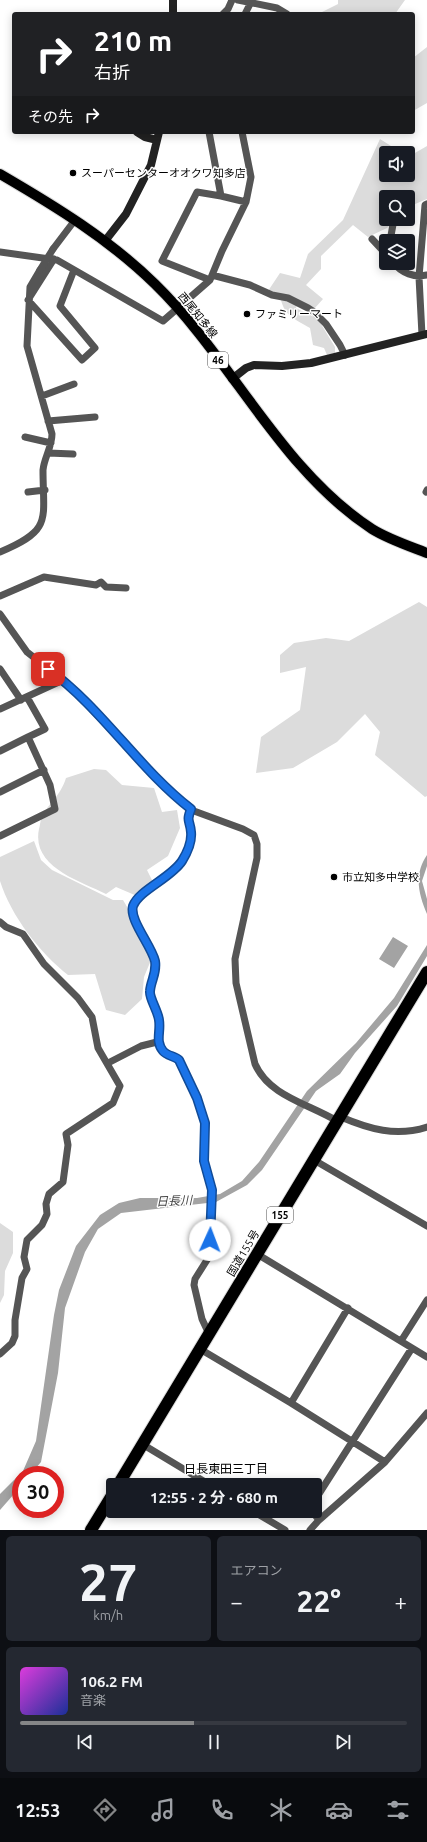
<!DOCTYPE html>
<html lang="ja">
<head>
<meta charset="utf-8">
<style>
	body { margin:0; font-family:Ubuntu,"Noto Sans JP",sans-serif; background:#242831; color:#f1f3f6; height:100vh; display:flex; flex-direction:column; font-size:15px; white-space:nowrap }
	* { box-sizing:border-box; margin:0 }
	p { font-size:13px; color:#9ea1a6 }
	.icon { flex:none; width:22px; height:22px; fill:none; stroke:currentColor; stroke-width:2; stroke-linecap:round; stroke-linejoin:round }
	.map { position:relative; height:1530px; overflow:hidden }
	.drawer { display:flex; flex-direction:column; gap:6px; padding:6px; background:#0d0f14; flex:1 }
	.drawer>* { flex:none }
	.top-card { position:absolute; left:12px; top:12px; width:403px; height:122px; border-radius:4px; box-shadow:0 2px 10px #0003; background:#202124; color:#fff; overflow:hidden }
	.buttons { position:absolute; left:379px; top:146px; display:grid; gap:8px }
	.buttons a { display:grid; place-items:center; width:36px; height:36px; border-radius:4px; background:#171b24; box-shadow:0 2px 10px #0003; font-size:20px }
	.speed { position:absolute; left:12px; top:1466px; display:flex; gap:8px; font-size:20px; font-weight:700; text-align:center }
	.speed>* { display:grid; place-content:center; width:52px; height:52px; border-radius:50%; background:#171b24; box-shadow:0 2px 10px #0003; line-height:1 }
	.speed .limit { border:6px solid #d22; background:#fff; color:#111 }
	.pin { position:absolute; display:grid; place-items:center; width:34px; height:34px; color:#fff; margin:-17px; border-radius:8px; box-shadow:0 2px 6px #0006 }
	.me { position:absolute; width:44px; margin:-22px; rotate:2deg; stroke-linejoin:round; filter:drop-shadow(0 0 3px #0008) }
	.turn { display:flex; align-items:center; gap:14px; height:84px; padding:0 16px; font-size:18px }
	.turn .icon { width:52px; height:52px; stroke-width:2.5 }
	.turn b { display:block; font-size:28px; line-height:34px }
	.then { display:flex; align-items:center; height:38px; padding:0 16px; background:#0003; gap:8px; font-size:15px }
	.big { font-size:30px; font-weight:700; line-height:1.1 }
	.drawer .card { flex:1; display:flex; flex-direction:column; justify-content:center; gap:6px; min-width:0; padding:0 14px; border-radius:6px; background:#242831 }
	.drawer .dial { align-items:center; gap:0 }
	.dial b { font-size:52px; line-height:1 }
	.song { display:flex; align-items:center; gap:12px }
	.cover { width:48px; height:48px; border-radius:6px; background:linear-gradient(135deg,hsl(300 70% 55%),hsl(230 70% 35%)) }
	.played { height:4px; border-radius:2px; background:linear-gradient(90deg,#858687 45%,#363941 45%) }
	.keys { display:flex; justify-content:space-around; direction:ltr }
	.heat { display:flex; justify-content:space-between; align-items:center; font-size:22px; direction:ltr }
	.drawer .tiles { flex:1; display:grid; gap:6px; grid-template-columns:1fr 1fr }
	.card:last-child { grid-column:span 2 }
	.trip { position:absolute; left:106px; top:1478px; width:216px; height:40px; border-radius:4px; background:#171b24; box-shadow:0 2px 10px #0003; font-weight:700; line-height:40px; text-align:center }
	.tab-bar { display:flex; height:64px; justify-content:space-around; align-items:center; background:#090b0e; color:#9ea1a6 }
	.tab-bar .icon { width:28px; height:28px }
	.tab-bar .selected { color:#858687 }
	.tab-bar b { font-size:18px; color:#f1f3f6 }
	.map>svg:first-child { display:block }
	.green { fill:#dcdcdc }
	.water { fill:#a3a3a3 }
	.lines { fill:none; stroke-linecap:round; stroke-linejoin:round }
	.primary-casing { stroke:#dbdbdb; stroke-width:12 }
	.highway-casing { stroke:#dbdbdb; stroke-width:14 }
	.street { stroke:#555; stroke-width:7 }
	.secondary { stroke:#222; stroke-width:8 }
	.primary { stroke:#000; stroke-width:10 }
	.highway { stroke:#000; stroke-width:12 }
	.street-bridge { stroke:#555; stroke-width:7 }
	.route-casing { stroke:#114b97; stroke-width:10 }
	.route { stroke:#1a73e8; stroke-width:7 }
	.poi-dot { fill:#000; stroke:#fff; stroke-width:1.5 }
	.labels { text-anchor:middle; stroke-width:3; stroke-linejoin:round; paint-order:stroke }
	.shield { fill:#fff; stroke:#4c4c4c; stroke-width:1 }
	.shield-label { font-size:10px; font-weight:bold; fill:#000 }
	.poi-label { font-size:11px; fill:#000; stroke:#fff; text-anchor:start }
	.street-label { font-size:11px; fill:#000; stroke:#fff }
	.water-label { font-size:12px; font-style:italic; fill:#444; stroke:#fff }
	.neighbourhood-label { font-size:12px; fill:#000; stroke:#fff }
</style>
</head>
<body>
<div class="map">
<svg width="427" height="1530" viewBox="0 0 427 1530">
	<rect width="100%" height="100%" fill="#fff"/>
	<!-- green -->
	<path class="green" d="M338 0H405L395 14H318L338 4Z
		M427 47V103L413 111V58Z
		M380 139 402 153H386V175H408V157L427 146V199L408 207V197H386V219H396L387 228 368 237 353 225 321 256V269L306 285 323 299 314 309 298 302 296 308 318 319 335 347V353L327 355 324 348 313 345 310 328C293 318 283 315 280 295L268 291 280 273 300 278 308 254 343 220Z
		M419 602 427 607V796L425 797 375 755 380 732 365 714 337 742 293 768 256 773 261 737 300 710 306 667 280 673V655L294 643 326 638 349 641Z
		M94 769 106 770 122 785 154 788 162 812 177 810 180 828 168 856 147 870 153 882 137 896 116 887 106 894C80 881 31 867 39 829 40 826 40 821 42 817 49 802 60 797 66 778Z
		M34 841 41 860 52 870 113 900H123L143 934 151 960 144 977 142 999 125 1015 106 1010 95 974 68 975C40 953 11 916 0 881 0 874 0 864 0 857Z
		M0 1223 13 1232V1253L5 1271 4 1295 0 1303Z"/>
	<!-- water -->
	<path class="water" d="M427 855V866L422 881 427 899V914C418 893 414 874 427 855Z
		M393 937 408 946 394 968 379 959Z
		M427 945V956L397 1006 355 1053 340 1074 316 1091 262 1170 247 1185 216 1202 121 1213 98 1229 85 1252 65 1308 58 1373 41 1462 30 1475H21V1486L0 1510V1494L23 1471 36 1441 54 1315 59 1290 76 1246 100 1215 119 1203 140 1198H197L220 1194 242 1181 259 1162 307 1091 356 1043 394 998Z"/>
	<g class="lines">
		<!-- primary casing -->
		<g class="primary-casing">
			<path id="primary" d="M0 174C55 206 109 239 155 284 232 359 280 469 372 529 388 539 409 546 427 553"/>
		</g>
		<!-- highway casing -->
		<g class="highway-casing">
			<path id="highway" d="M118 1485 427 972
				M91 1530 113 1494"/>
		</g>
		<!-- street -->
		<path class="street" d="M238 0 277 8 287 14
			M223 14 228 9 232 0
			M245 14 250 4
			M209 132 221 196 197 192 162 261 210 280
			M221 196 246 202
			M372 239 386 254
			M390 241 394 219
			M53 249 75 220
			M0 252 57 260 163 321 210 280 222 251 246 202 251 177 242 132
			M54 259 28 300 82 360 95 348 60 306 74 270
			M394 263C401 273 415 278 427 275
			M212 275 250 285 272 295 288 298 308 308 314 312 326 324 340 345 345 355
			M422 335 419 277 425 205 427 204
			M42 396 74 384
			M48 421 95 417
			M25 437 51 443
			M48 453 73 454
			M28 492 45 490
			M426 492 427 490
			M0 552C53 530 43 520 43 470 44 458 52 447 52 434L27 346 30 287 40 270
			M0 596 44 577 96 585 101 582 106 587 126 588
			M0 614 27 652 68 684 147 768 183 803 194 811 243 829 254 835 257 844V858L235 959 236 983 255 1064C269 1096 309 1104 337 1121
			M0 669 21 700
			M0 709 63 680
			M0 751 28 737
			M0 792 44 770
			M191 809C186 822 190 820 191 832 192 842 187 853 182 861 171 878 139 890 133 906 129 920 151 945 155 961 157 973 151 980 150 991 149 998 158 1011 159 1020 161 1032 155 1041 163 1051 167 1056 175 1056 179 1059L197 1098 205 1123 204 1161 212 1190 210 1240 212 1252 195 1279 194 1285 202 1319 209 1334
			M0 836 55 809 50 785 28 737 45 729 27 697
			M0 922 6 927 23 934 44 964 78 998 92 1017 98 1048 120 1086 113 1103 66 1134 68 1145 63 1182 49 1194 46 1204 47 1214 42 1225 27 1240 24 1257 27 1269 22 1278 15 1320V1336L12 1343 0 1354
			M108 1063 141 1046 157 1042
			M341 1117C369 1129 396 1137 427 1127
			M314 1160 427 1226
			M257 1254 427 1357
			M401 1341 427 1300
			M200 1349 291 1403 385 1462
			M291 1403 348 1308
			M142 1444 210 1485
			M315 1500 412 1348
			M253 1511 285 1530
			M312 1511 319 1520
			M310 1530 319 1520 385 1462 427 1413"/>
		<!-- secondary -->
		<path class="secondary" d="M173 14V0
			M137 132 145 137 157 140
			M105 241 126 214 151 165 159 132
			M232 379 246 368 254 365 282 366 311 363 427 334"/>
		<!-- primary -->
		<use href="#primary" class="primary"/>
		<!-- highway -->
		<use href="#highway" class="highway"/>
		<!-- street-bridge -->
		<path class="street-bridge" d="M40 270 53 249"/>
	</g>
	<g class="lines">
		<!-- route casing -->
		<g class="route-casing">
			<path id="route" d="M48 669C102 708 138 768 191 809 186 822 190 820 191 832 192 842 187 853 182 861 171 878 139 890 133 906 129 920 151 945 155 961 157 973 151 980 150 991 149 998 158 1011 159 1020 161 1032 155 1041 163 1051 167 1056 175 1056 179 1060L197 1098 205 1123 204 1161 212 1190 210 1240"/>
		</g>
		<!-- route -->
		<use href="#route" class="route"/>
	</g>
	<!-- markers -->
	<g class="poi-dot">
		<circle cx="73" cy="173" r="4"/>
		<circle cx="247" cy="314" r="4"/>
		<circle cx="334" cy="877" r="4"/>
	</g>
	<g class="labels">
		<!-- shield labels -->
		<g class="shield">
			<rect x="208" y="352" width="20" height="16" rx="3"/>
			<rect x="267" y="1207" width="26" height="16" rx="3"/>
		</g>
		<g class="shield-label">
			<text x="218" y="364">46</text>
			<text x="280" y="1219">155</text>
		</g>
		<!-- poi labels -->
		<g class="poi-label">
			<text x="81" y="177">スーパーセンターオオクワ知多店</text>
			<text x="255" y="318">ファミリーマート</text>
			<text x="342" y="881">市立知多中学校</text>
		</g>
		<!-- street labels -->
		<g class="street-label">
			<text transform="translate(198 315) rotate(51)" y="4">西尾知多線</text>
			<text transform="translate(243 1253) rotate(-59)" y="4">国道155号</text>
		</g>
		<!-- water labels -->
		<g class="water-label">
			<text transform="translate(174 1201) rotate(-2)" y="4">日長川</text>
		</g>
		<!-- neighbourhood labels -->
		<g class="neighbourhood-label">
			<text x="226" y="1473">日長東田三丁目</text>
		</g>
	</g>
</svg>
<div class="buttons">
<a><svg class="icon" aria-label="sound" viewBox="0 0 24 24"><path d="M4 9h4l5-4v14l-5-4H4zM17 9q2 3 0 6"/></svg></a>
<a><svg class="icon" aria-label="search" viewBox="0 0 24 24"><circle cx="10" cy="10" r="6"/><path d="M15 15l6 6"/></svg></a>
<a><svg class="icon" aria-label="layers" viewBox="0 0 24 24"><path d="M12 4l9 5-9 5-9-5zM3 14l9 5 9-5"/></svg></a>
</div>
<div class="speed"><div class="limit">30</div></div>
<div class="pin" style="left:48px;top:669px;background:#d93025"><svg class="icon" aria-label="arrive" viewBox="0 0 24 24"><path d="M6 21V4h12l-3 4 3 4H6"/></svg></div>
<svg class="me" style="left:210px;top:1240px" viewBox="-20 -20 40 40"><circle r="19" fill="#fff"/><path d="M0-13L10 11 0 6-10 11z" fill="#1a73e8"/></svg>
<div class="trip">12:55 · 2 分 · 680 m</div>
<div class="top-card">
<div class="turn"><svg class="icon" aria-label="right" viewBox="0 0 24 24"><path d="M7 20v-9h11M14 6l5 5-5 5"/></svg><div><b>210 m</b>右折</div></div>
<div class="then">その先<svg class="icon" aria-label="right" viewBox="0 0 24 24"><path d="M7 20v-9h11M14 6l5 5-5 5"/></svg></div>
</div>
</div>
<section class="drawer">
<div class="tiles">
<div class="card dial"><b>27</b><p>km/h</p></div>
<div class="card"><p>エアコン</p>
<div class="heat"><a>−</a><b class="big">22°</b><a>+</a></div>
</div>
<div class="card">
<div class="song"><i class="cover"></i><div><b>106.2 FM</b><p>音楽</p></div></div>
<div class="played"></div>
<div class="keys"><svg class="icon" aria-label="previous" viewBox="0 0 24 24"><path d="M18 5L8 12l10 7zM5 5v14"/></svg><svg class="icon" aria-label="pause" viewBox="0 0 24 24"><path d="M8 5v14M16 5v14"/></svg><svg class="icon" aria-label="next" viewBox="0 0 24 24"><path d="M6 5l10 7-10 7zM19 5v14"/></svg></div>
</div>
</div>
</section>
<nav class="tab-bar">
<b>12:53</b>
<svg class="icon selected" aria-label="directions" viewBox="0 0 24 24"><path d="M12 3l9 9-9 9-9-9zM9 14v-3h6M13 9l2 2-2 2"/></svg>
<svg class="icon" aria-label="music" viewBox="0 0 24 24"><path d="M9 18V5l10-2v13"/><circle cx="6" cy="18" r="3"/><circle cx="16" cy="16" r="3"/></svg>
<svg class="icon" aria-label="phone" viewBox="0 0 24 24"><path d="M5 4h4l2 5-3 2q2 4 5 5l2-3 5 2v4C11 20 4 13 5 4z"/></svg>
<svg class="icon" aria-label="climate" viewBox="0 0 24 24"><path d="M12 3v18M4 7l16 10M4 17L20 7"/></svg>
<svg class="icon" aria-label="car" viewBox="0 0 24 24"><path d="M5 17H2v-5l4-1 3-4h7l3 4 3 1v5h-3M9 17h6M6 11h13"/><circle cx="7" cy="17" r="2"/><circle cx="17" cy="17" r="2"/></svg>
<svg class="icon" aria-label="filters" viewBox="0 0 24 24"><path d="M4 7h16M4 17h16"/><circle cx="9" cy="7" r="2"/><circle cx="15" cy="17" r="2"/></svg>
</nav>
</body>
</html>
